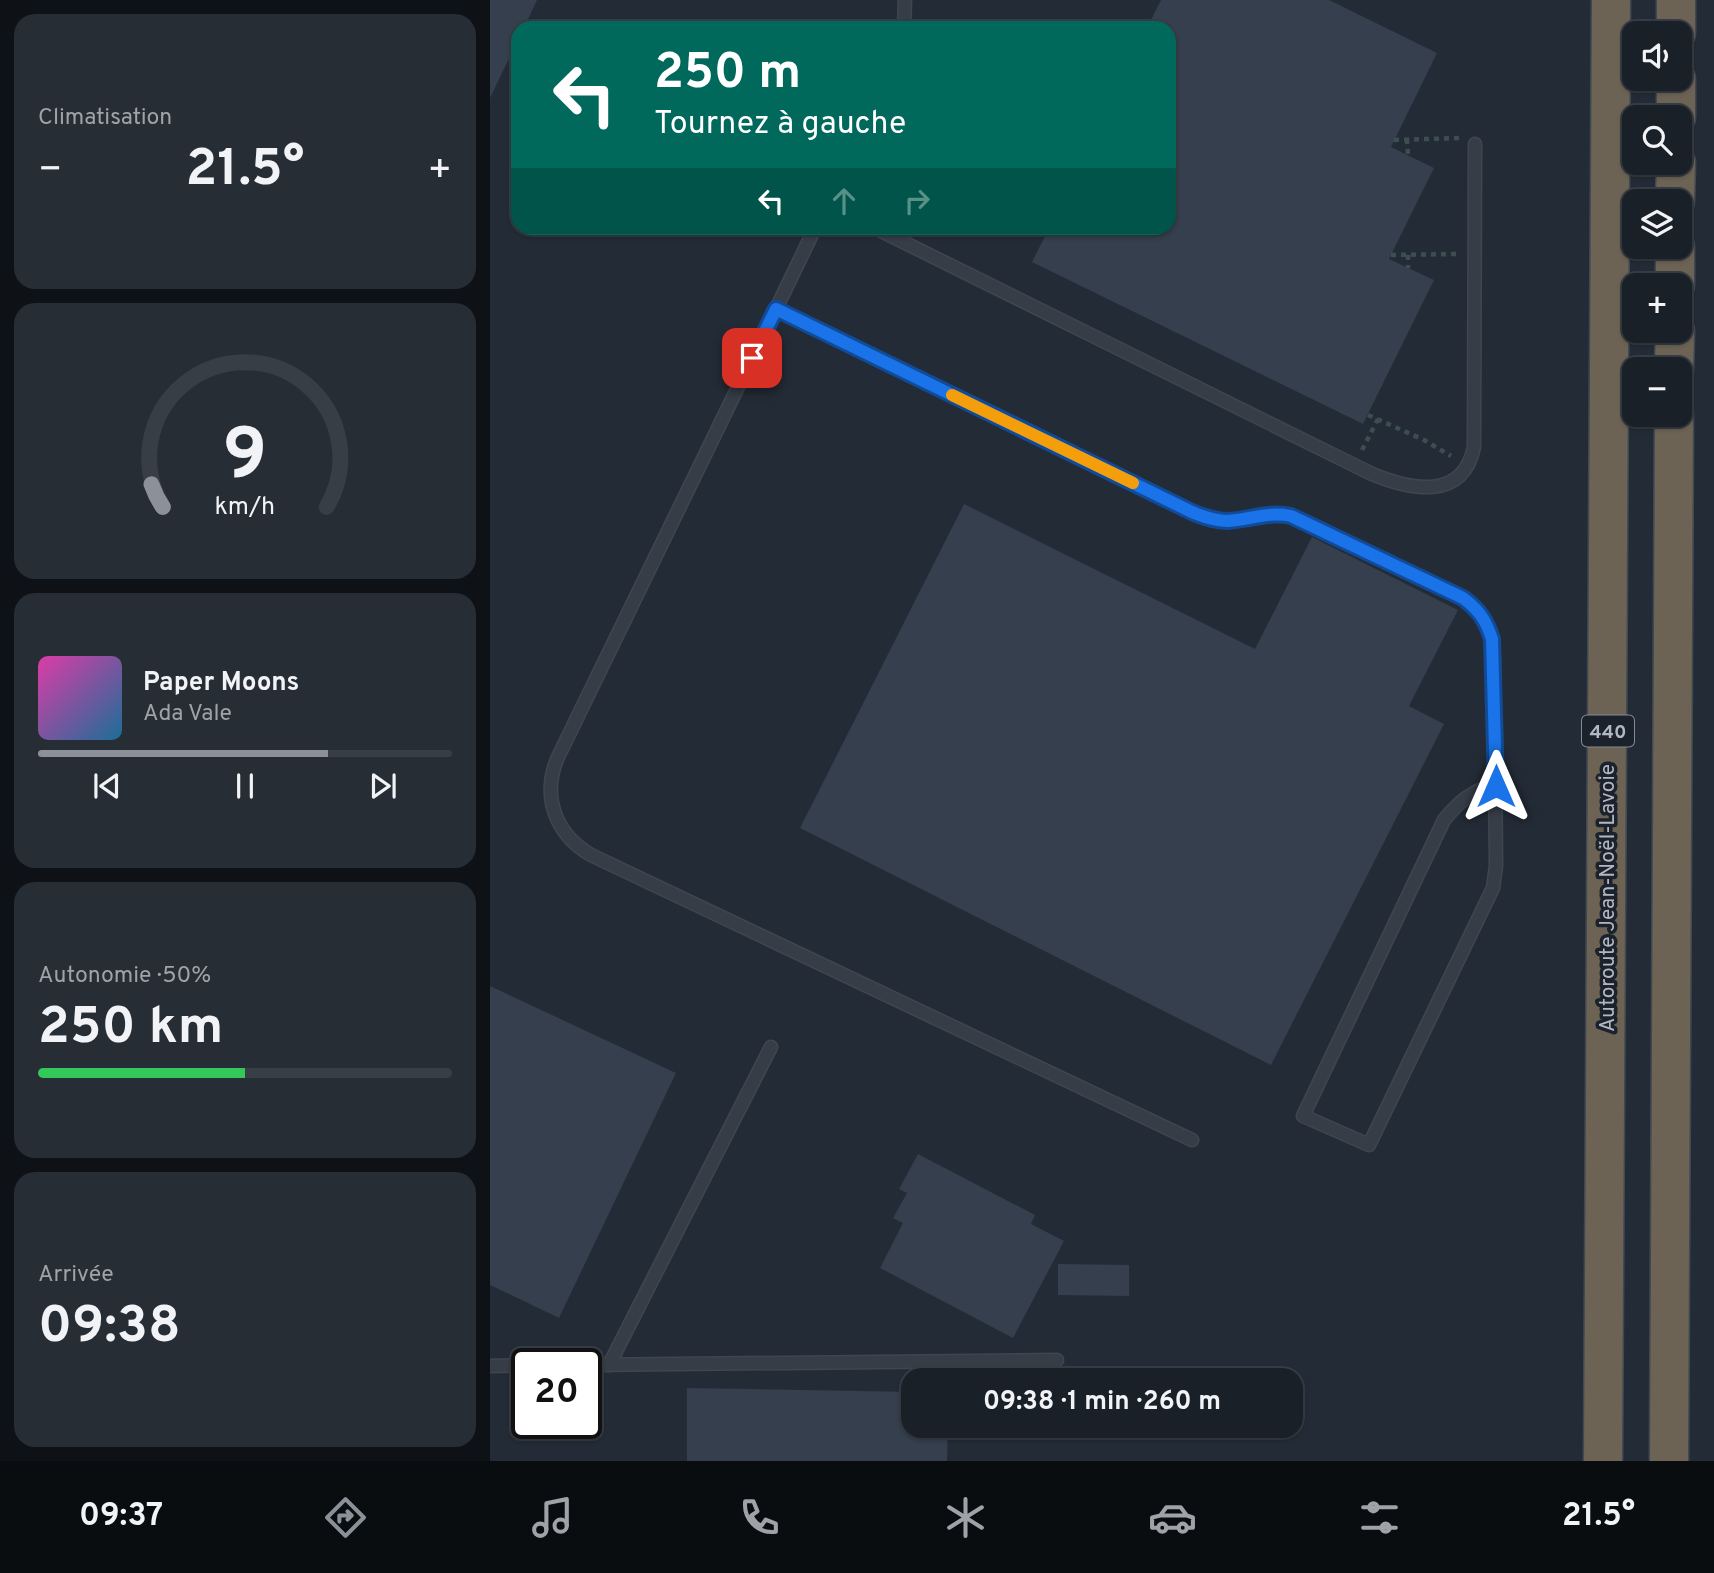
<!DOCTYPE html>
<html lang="fr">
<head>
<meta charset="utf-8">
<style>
	body { margin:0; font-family:Overpass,sans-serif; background:#272d34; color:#f1f3f6; height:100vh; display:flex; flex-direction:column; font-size:26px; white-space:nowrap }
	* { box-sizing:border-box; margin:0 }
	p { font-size:23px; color:#9fa3a8 }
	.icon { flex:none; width:38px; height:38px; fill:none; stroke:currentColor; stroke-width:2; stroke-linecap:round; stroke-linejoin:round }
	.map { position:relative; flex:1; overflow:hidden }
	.details { display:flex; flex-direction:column; gap:14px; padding:14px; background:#0e1216; width:490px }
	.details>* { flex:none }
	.banner { position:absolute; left:21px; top:21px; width:665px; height:214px; border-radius:21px; box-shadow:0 2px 5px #0004,0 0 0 2px #383e45; background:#00695c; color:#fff; overflow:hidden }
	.tools { position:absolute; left:1132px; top:21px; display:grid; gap:14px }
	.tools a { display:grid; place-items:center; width:70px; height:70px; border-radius:14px; background:#1a2028; box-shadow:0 2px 5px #0004,0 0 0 2px #383e45; font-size:35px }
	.speed { position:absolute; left:21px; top:1348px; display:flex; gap:14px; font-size:35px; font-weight:700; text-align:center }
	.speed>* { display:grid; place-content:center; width:91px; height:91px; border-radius:50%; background:#1a2028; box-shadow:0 2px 5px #0004,0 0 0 2px #383e45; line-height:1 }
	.speed .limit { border:4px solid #111; border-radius:10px; background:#fff; color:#111 }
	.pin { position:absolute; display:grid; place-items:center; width:60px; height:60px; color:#fff; margin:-30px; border-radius:14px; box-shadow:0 4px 10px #0006 }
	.me { position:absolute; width:77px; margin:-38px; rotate:0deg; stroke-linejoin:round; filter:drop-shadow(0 0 5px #0008) }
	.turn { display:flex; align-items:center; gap:24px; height:147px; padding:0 28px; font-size:32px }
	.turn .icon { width:91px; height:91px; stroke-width:2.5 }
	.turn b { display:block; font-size:49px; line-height:60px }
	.lanes { display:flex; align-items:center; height:66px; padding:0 28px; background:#0003; justify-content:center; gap:35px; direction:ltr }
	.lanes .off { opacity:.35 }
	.big { font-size:52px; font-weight:700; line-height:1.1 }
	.details .widget { flex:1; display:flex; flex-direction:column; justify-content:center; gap:10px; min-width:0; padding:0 24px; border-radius:21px; background:#272d34 }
	.details .dial { align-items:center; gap:0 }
	.dial svg { height:182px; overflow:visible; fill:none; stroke:#383e45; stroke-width:7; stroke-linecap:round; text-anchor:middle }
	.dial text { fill:#f1f3f6; stroke:none }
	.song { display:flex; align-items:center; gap:21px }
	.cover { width:84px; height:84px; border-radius:10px; background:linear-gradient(135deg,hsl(320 70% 55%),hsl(200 70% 35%)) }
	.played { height:7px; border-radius:4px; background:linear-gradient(90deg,#8c9099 70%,#383e45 70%) }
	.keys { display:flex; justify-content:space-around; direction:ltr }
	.heat { display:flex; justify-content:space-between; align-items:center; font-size:38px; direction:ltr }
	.charge { height:10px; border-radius:5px; background:linear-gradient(90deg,#34c759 50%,#383e45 0) }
	.trip { position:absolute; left:411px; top:1368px; width:402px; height:70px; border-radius:21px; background:#1a2028; box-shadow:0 2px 5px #0004,0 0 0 2px #383e45; font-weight:700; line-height:70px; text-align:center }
	.dock { display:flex; height:112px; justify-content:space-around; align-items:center; background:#0a0d10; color:#9fa3a8 }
	.dock .icon { width:49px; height:49px }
	.dock .active { color:#8c9099 }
	.dock b { font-size:32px; color:#f1f3f6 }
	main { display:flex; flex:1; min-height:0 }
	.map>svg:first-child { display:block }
	.building { fill:#353f4d }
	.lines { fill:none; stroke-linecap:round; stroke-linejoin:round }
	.service-casing { stroke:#3f4650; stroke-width:15 }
	.motorway-casing { stroke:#414852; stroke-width:41 }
	.path { stroke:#3d4e50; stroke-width:4.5; stroke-dasharray:5 5; stroke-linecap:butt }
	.service { stroke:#363d47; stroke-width:12 }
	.motorway { stroke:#6c6354; stroke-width:38 }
	.route-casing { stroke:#114b97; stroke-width:18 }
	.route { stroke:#1a73e8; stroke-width:12 }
	.slow { stroke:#f59e0b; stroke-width:12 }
	.labels { text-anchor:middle; stroke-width:7; stroke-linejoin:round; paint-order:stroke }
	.shield { fill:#1b222c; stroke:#848b96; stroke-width:2 }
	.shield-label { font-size:19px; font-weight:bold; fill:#b1b8c3 }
	.street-label { font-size:21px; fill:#b1b8c3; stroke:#1b222c }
</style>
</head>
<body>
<main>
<section class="details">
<div class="widget"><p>Climatisation</p>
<div class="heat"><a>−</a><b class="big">21.5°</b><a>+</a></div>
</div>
<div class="widget dial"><svg viewBox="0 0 100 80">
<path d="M14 69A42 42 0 1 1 86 69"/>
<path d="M14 69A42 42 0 0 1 9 59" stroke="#8c9099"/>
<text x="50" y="56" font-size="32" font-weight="700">9</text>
<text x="50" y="72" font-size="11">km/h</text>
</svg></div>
<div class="widget">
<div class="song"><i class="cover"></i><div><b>Paper Moons</b><p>Ada Vale</p></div></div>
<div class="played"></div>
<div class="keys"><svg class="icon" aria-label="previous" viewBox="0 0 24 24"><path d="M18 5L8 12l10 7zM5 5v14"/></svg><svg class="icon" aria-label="pause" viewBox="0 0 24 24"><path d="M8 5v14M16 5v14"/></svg><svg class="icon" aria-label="next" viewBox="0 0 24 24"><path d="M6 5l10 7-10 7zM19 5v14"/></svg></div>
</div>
<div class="widget"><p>Autonomie · 50%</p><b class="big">250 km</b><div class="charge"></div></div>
<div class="widget"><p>Arrivée</p><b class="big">09:38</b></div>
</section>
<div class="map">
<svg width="1224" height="1461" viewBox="0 0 1224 1461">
	<rect width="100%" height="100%" fill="#232b36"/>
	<!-- building -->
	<path class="building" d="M0 0H47L34 28H28V40L0 98Z
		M671 0H839L947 53 901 147 944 168 899 259 944 280 873 424 542 262 559 228H679V28H657Z
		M474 504 765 649 822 537 968 610 919 706 954 724 781 1065 310 828Z
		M0 986 186 1073 69 1318 0 1285Z
		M428 1154 545 1215 541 1224 574 1241 523 1338 390 1268 413 1223 403 1218 417 1193 409 1189Z
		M568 1264 639 1265V1296L568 1295Z
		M197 1388 424 1392V1426H458L457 1461H197Z"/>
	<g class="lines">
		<!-- service casing -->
		<g class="service-casing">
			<path id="service" d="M414 28 415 0
				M325 228 286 309 703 513C714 517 725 521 737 521 770 521 780 508 815 521L973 598C996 616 1001 628 1004 657L1006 866 1003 888 879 1145 813 1116 954 820C967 804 983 788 1006 786
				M385 228 882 474C921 490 973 501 984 447L985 144
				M286 309 68 757C51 796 65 834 101 855L702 1140
				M96 1365 567 1360
				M119 1365 281 1047
				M0 1366 37 1365"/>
		</g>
		<!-- motorway casing -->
		<g class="motorway-casing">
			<path id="motorway" d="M1186 33V0
				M1186 117V79
				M1185 201 1186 163
				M1185 285V247
				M1184 369 1185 331
				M1113 1461 1121 0
				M1179 1461 1184 415"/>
		</g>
		<!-- path -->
		<path class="path" d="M917 139 918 155
			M904 140 970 138
			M901 255 967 254
			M918 255V268
			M878 415 934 440 961 456
			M872 450 888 419"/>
		<!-- service -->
		<use href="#service" class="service"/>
		<!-- motorway -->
		<use href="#motorway" class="motorway"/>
	</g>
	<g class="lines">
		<!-- route casing -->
		<g class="route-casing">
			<path id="route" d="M262 358 286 309 704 513C715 517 725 521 737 521 759 520 779 511 801 516L973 598C989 610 996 620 1002 639L1006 786"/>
		</g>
		<!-- route -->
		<use href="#route" class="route"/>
		<!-- slow -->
		<path class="slow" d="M462 395 643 483"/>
	</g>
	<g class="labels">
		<!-- shield labels -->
		<rect class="shield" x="1092" y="715.5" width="52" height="31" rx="5"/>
		<g class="shield-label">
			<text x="1118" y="738">440</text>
		</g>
		<!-- street labels -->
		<g class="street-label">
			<text transform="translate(1117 898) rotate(-90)" y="7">Autoroute Jean-Noël-Lavoie</text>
		</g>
	</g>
</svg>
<div class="tools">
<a><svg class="icon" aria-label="sound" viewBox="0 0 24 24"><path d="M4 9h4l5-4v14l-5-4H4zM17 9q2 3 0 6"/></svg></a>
<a><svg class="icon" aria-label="search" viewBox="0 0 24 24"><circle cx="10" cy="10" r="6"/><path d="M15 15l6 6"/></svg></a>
<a><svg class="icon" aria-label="layers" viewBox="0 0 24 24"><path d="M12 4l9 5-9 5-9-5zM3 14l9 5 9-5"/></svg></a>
<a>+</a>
<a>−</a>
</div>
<div class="speed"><div class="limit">20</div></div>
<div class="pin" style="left:262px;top:358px;background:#d93025"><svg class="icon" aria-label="arrive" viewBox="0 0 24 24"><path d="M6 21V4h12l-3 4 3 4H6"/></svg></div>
<svg class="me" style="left:1006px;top:786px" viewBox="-20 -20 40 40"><path d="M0-17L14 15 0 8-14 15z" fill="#1a73e8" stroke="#fff" stroke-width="4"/></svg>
<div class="trip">09:38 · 1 min · 260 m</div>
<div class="banner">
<div class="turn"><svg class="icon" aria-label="left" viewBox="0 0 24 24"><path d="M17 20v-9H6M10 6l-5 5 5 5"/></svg><div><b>250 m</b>Tournez à gauche</div></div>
<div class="lanes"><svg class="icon" aria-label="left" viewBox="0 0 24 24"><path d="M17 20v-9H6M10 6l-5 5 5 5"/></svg><svg class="icon off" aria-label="ahead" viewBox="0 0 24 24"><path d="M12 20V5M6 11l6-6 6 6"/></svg><svg class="icon off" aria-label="right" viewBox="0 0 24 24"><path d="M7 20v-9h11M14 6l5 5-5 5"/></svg></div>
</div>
</div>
</main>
<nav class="dock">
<b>09:37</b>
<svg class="icon active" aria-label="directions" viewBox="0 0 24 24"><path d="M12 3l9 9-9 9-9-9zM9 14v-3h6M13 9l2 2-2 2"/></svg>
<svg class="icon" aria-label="music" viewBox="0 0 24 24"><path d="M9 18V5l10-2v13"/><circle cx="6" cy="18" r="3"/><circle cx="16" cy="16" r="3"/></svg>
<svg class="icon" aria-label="phone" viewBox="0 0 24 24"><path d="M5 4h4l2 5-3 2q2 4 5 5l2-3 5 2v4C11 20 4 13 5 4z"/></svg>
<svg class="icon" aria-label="climate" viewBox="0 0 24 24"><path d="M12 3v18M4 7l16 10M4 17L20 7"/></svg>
<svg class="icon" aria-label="car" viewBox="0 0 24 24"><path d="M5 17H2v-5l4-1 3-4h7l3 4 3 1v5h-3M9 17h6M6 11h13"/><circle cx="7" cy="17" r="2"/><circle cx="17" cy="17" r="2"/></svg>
<svg class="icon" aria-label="filters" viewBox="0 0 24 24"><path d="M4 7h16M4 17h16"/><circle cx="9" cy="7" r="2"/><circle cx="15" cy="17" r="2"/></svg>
<b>21.5°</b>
</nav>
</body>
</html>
